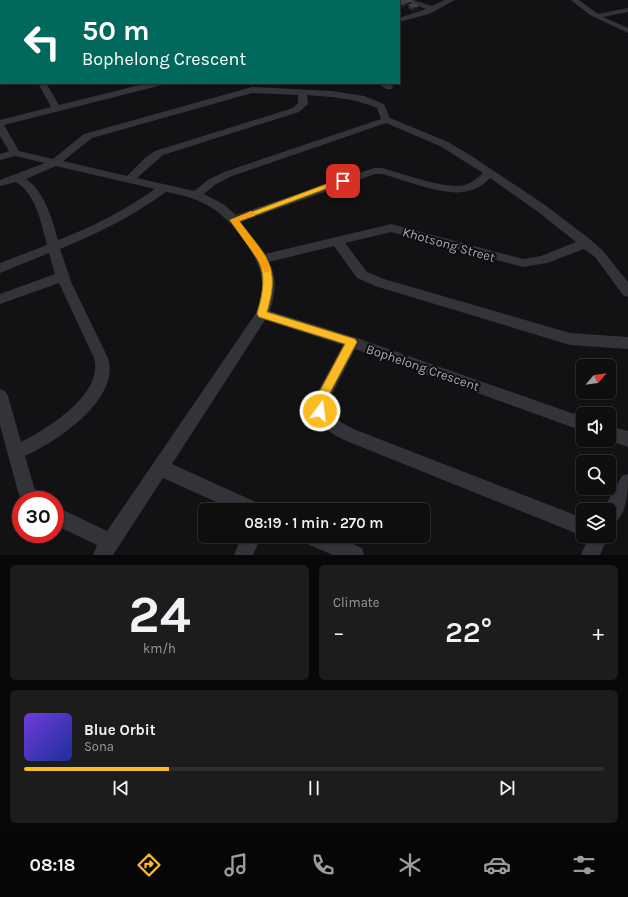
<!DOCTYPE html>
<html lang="en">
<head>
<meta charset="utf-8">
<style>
	body { margin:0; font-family:Karla,sans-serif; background:#1c1c1d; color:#f1f3f6; height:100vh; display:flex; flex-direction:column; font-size:15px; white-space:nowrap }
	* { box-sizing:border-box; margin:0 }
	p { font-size:13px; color:#9b9c9e }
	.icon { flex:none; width:22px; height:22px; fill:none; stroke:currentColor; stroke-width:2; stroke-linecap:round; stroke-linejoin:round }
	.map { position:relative; height:555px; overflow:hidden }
	.details { display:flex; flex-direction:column; gap:10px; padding:10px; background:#080808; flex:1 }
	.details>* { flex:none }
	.banner { position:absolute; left:0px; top:0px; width:400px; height:84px; box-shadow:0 1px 3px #0004,0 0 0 1px #2e2e2f; background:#00695c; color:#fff; overflow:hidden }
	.needle { width:26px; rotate:62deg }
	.controls { position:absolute; left:576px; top:359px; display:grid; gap:8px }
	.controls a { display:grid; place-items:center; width:40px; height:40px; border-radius:6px; background:#0e0e0f; box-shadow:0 1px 3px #0004,0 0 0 1px #2e2e2f; font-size:20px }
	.speed { position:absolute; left:12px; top:491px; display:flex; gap:8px; font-size:20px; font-weight:700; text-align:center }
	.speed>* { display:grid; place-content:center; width:52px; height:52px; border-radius:50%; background:#0e0e0f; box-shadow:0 1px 3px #0004,0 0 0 1px #2e2e2f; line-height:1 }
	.speed .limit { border:6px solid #d22; background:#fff; color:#111 }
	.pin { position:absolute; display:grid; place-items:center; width:34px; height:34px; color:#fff; margin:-17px; border-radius:8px; box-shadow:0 2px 6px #0006 }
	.me { position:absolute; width:44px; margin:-22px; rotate:15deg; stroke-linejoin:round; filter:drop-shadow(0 0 3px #0008) }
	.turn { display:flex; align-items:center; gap:14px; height:84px; padding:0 16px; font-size:18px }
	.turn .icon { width:52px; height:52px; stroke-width:2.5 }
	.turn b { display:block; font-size:28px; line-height:34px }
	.big { font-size:30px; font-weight:600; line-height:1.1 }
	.details .widget { flex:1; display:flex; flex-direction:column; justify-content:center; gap:6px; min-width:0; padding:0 14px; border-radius:6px; background:#1c1c1d }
	.details .dial { align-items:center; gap:0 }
	.dial b { font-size:52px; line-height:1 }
	.song { display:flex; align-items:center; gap:12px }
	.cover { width:48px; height:48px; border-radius:6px; background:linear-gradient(135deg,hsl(260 70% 55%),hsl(230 70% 35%)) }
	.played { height:4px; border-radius:2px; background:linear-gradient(90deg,#fcbb22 25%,#2e2e2f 25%) }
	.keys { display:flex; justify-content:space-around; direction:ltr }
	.heat { display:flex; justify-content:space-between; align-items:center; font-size:22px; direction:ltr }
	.details .tiles { flex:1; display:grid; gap:10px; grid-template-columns:1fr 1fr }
	.widget:last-child { grid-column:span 2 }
	.trip { position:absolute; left:198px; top:503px; width:232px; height:40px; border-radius:6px; background:#0e0e0f; box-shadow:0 1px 3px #0004,0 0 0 1px #2e2e2f; font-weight:600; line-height:40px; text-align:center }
	.dock { display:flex; height:64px; justify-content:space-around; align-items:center; background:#060606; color:#9b9c9e }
	.dock .icon { width:28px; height:28px }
	.dock .active { color:#fcbb22 }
	.dock b { font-size:18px; color:#f1f3f6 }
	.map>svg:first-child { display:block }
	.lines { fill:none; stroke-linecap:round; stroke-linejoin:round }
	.street { fill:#333439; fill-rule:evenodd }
	.secondary { fill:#414349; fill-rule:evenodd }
	.wall { fill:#2e2e32 }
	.shaded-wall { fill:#1d1d20 }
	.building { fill:#3a3b40; stroke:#4b4c52 }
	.route { fill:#fcbb22; stroke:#a47a16 }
	.slow { fill:#f59e0b }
	.labels { text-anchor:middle; stroke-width:4; stroke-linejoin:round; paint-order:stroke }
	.street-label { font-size:13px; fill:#a3a8b5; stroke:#0d0d0f }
</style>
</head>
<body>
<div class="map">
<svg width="628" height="555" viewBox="0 0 628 555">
	<rect width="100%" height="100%" fill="#121214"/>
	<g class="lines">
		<!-- street -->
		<path class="street" d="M56 0H65L55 1Z
			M133 0H141L142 1H134Z
			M238 0H246L247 1H239Z
			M279 0H291L278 1Z
			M402 0H413L432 6 445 0H455L429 14 399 22V18L426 9Z
			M571 0H579L598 14 628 8V12L603 17 628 28V33L590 15Z
			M0 11H1V15H0Z
			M38 83H46L59 105 148 83H163L162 85 4 125 19 151 53 159 84 134 252 87 332 91 364 96 384 104 390 118 448 142 473 157 545 205 591 240 603 251 628 282V297L623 295 595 257 584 249 547 263 523 267 391 232 345 243 367 272 384 279 570 333 628 337V349L570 345 375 286 357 278 334 246 269 262C278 279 275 293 270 311L357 338 583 417V431L355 349 328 402C330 418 342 423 356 430L583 518V536L344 440C327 431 314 423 312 402L343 345 265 320 172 464 260 504 263 510H234L163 478 113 555H93L97 545 55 525V506L107 531 256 313C259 303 263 293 262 283 262 259 232 220 212 208 198 199 183 195 166 192 131 217 101 232 60 249L72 284 108 358C121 399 57 442 25 456L34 487 43 500H22L18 492 0 425V389L5 391 8 396 21 442C48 428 104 394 94 358L59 283 0 304V294L55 274 49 253 0 273V263L47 245C41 223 36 194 16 182L0 186V180L45 163 15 156 0 160V154L9 151 0 136V120L51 107ZM252 93 298 95V103L293 108 155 151 145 158 127 176 63 161 92 138ZM307 95C331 97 354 98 377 108L381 119 224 172 208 180 194 191 137 178 163 155 299 112 308 104ZM386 123 440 146 483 173C478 178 471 183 465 185 446 190 401 173 382 168H374L236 215 223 204 204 194 216 184 232 176ZM56 166 155 189C125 210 93 227 58 240 52 219 45 192 26 179ZM375 174H382C406 180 448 199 472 190 479 188 485 183 490 178L537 211 576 242 541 256 523 259 391 224 265 254 241 222Z
			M378 83H388L393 87 392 89H386Z
			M609 426 628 431V447L608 440Z
			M628 474C628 491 628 518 609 526V510H603L622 476Z
			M242 536H261L253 555H234Z
			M303 536H334L362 548 364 555H333L305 543Z
			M589 536H608L600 555H581Z"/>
		<!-- secondary -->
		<path class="secondary" d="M0 38H1V44H0Z"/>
	</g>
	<!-- wall -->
	<path class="wall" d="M386 0H409L411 1 410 4 400 9 399 8V1H389Z
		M409 5 418 9 413 11 408 8Z"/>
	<!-- shaded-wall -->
	<path class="shaded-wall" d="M323 0H333L331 1H323Z
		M411 1 410 4 400 9V5Z
		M418 6V9L413 11V7Z"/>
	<!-- building -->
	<path class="building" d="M334 0H349L346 1H336Z
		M396 0H409L411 1 400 5H399V2L402 1 399 2Z
		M414 4 418 6 413 7 409 5Z"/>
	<!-- route -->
	<path class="route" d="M340 179 347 181 239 221C266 257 281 265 267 312L355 339 357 342 325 402 324 414 320 416 316 414 314 402 345 344 259 317 257 314C272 263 257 260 230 220Z"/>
	<!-- slow -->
	<path class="slow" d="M251 211 256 214 254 216 239 221 266 257 271 270 267 273 264 272 258 260 230 220Z"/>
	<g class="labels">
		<!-- street labels -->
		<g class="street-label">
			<text transform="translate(449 244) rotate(16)" y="5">Khotsong Street</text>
			<text transform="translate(423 367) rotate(19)" y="5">Bophelong Crescent</text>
		</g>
	</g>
</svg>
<div class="controls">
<a><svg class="needle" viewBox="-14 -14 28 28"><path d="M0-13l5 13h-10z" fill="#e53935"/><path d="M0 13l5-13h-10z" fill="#9b9c9e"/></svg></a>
<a><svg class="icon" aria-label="sound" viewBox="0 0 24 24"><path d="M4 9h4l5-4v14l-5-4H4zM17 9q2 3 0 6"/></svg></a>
<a><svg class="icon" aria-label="search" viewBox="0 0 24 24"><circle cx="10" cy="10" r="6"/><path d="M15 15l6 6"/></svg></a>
<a><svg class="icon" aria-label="layers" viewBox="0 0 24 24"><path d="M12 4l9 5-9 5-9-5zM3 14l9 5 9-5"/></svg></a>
</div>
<div class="speed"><div class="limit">30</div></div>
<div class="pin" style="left:343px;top:181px;background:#d93025"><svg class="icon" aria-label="arrive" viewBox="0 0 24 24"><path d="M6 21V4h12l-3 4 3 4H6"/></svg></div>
<svg class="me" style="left:320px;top:411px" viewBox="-20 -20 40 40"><circle r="17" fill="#fcbb22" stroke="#fff" stroke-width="3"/><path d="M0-11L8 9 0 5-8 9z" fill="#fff"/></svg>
<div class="trip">08:19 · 1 min · 270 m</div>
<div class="banner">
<div class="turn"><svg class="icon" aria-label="left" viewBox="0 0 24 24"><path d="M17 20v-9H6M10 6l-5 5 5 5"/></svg><div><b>50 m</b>Bophelong Crescent</div></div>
</div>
</div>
<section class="details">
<div class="tiles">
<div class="widget dial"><b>24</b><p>km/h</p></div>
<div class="widget"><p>Climate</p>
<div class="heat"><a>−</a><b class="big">22°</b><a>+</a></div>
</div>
<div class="widget">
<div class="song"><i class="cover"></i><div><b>Blue Orbit</b><p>Sona</p></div></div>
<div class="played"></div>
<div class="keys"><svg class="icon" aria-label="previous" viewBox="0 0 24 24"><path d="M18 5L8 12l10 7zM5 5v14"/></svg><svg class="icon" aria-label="pause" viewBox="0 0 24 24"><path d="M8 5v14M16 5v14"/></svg><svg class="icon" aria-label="next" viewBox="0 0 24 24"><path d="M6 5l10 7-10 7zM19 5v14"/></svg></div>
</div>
</div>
</section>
<nav class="dock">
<b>08:18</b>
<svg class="icon active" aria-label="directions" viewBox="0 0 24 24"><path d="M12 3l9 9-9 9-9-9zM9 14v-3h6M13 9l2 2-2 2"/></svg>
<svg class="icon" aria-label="music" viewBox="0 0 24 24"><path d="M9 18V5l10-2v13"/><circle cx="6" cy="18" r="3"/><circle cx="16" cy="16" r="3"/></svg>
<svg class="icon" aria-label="phone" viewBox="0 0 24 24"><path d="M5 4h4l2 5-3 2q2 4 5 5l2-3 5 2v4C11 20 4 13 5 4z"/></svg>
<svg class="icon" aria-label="climate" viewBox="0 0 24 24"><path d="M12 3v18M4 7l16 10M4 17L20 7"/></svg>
<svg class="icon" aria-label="car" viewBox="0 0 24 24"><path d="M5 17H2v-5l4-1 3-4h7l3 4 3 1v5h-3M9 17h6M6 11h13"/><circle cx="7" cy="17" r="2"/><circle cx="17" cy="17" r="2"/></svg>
<svg class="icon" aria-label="filters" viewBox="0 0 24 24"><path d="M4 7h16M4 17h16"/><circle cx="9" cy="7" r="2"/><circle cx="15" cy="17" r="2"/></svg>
</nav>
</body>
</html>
